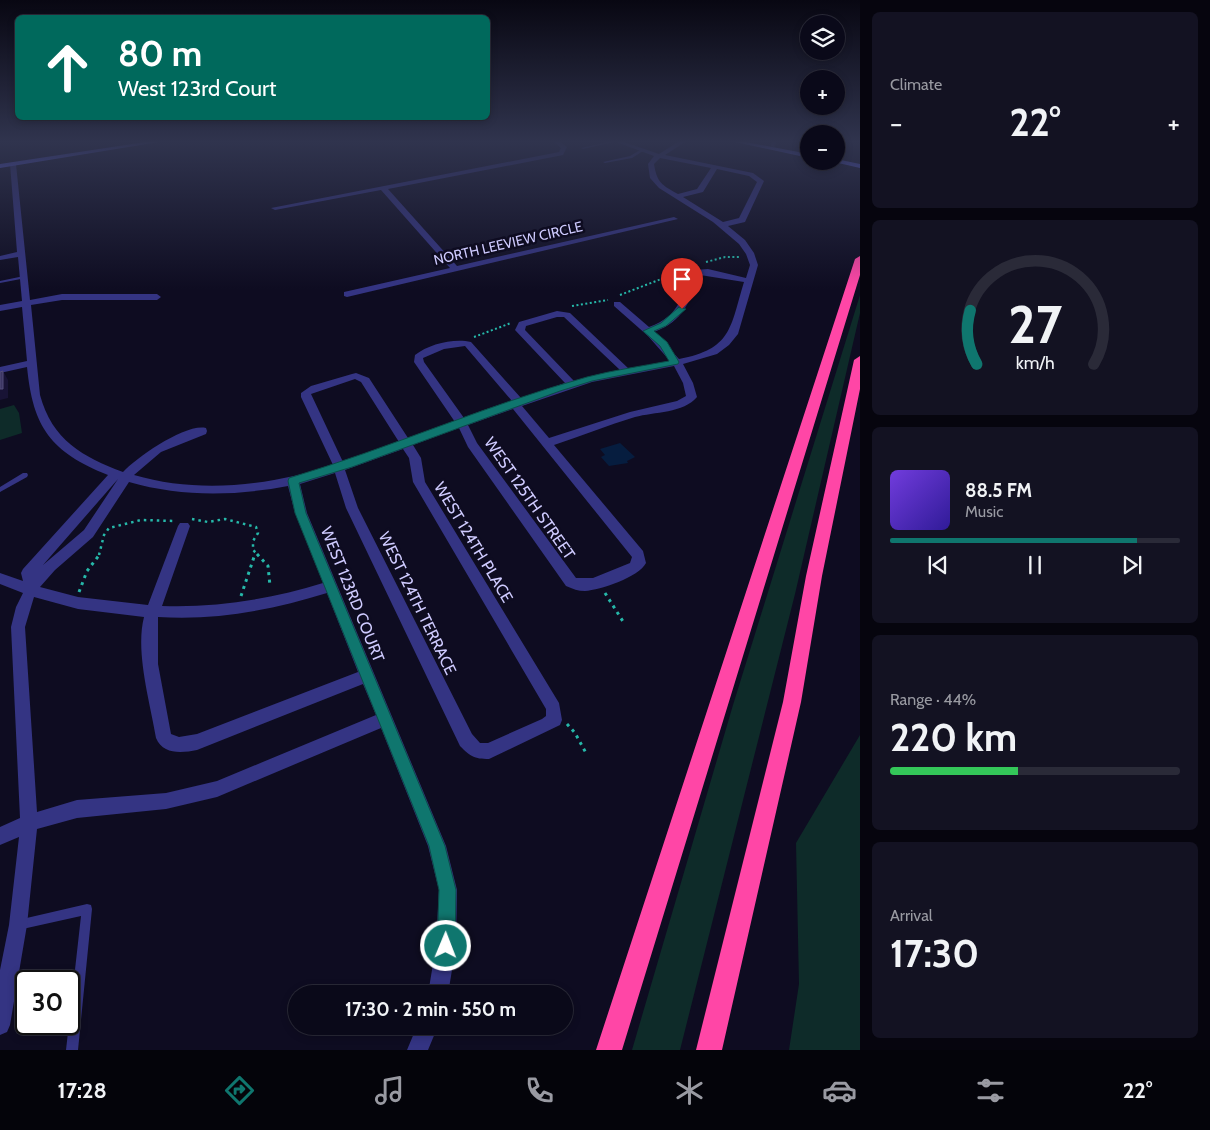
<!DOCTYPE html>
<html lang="en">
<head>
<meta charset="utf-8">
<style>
	body { margin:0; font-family:Cabin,sans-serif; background:#131222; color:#f1f3f6; height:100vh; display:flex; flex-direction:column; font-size:19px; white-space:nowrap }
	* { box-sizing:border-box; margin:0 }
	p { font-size:16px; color:#999aa2 }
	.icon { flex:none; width:28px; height:28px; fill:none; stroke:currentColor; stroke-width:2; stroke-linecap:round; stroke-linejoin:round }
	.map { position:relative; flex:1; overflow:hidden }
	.sheet { display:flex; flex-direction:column; gap:12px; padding:12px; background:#06050e; width:350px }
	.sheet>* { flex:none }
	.guide { position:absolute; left:15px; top:15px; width:475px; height:105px; border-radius:8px; box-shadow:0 2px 8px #0003,0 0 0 1px #2a2a38; background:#00695c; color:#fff; overflow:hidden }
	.controls { position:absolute; left:800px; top:15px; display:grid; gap:10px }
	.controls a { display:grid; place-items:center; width:45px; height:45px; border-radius:50%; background:#0a0919; box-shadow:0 2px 8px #0003,0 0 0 1px #2a2a38; font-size:25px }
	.speed { position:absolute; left:15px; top:970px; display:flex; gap:10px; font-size:25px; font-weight:700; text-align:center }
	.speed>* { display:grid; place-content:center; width:65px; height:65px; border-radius:50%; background:#0a0919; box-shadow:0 2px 8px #0003,0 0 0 1px #2a2a38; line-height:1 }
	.speed .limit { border:2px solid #111; border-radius:8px; background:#fff; color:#111 }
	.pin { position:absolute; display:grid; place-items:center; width:42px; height:42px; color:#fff; margin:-51px -21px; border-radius:50% 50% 50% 0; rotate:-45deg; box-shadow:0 0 5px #0007 }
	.pin .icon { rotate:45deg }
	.me { position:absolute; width:55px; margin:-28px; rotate:1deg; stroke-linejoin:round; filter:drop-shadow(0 0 4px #0008) }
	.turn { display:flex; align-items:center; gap:18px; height:105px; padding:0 20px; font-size:22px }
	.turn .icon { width:65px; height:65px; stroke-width:2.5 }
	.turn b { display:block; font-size:35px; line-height:42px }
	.big { font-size:38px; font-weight:800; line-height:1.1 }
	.sheet .card { flex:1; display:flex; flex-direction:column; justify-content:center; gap:8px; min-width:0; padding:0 18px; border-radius:8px; background:#131222 }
	.sheet .dial { align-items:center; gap:0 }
	.dial svg { height:130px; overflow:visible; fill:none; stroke:#2a2a38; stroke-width:7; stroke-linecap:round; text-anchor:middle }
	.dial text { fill:#f1f3f6; stroke:none }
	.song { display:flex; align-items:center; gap:15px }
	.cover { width:60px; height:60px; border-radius:8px; background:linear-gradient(135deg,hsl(260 70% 55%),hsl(250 70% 35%)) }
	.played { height:5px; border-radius:2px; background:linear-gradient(90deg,#0f766e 85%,#2a2a38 85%) }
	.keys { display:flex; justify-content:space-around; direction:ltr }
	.heat { display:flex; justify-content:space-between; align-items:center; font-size:28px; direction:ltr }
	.charge { height:8px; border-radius:4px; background:linear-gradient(90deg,#34c759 44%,#2a2a38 0) }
	.trip { position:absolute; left:288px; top:985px; width:285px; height:50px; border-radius:25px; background:#0a0919; box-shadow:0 2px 8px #0003,0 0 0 1px #2a2a38; font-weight:800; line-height:50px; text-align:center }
	.tabs { display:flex; height:80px; justify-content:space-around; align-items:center; background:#04040a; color:#999aa2 }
	.tabs .icon { width:35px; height:35px }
	.tabs .selected { color:#0f766e }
	.tabs b { font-size:22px; color:#f1f3f6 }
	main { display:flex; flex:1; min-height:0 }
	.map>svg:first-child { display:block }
	.green { fill:#0e2b29 }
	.water { fill:#061d3f }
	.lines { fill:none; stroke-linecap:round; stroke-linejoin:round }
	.path-far2 { stroke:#26b8a9; stroke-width:2; stroke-dasharray:2 2.5; stroke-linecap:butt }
	.path-far1 { stroke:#26b8a9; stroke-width:2.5; stroke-dasharray:2.5 4; stroke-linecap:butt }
	.path { stroke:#26b8a9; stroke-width:3; stroke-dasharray:3 4.5; stroke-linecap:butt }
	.lane { fill:#343483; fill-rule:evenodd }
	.street { fill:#343483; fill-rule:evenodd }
	.secondary { fill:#6265ff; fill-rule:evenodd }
	.highway { fill:#ff46a6; fill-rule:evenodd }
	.shaded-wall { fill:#181335 }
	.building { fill:#3c3663; stroke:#534d7b }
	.route { fill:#0f766e; stroke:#0a4d48 }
	.labels { text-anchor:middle; stroke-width:5; stroke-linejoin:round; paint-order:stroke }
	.far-street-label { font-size:14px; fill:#cfcbff; stroke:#0e0c21 }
	.street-label { font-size:16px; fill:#cfcbff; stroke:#0e0c21 }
</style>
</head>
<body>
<main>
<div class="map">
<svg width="860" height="1050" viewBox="0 0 860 1050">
	<rect width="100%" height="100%" fill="#0e0c21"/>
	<!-- green -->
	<path class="green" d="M860 295V313L795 594 680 1050H632L733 705Z
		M14 405 19 413 22 433 0 440V409Z
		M860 735V1050H789L799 984 796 843Z"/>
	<!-- water -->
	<path class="water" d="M620 443 635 457 627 461 628 463 609 466 601 457 605 455 600 449Z"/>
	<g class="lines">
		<!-- path-far2 -->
		<path class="path-far2" d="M706 262 725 257H740
			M620 295 687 269
			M572 306 608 300
			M474 337 511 323"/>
		<!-- path-far1 -->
		<path class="path-far1" d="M192 519 208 522 225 519 256 527 258 533 253 541V550L258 555
			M99 555 104 535 109 528 141 520 175 521"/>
		<!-- path -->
		<path class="path" d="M257 554 268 566 270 586
			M79 592 87 571 100 554
			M605 593 624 623
			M241 596 255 554
			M567 724 575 733 586 753"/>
		<!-- lane -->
		<path class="lane" d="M608 142H614L583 149 581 148Z
			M772 142H776L774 147 771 146Z
			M640 150 643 151 632 158 605 163 603 162 630 156Z
			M24 276 26 277V278L0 283V281Z
			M23 473H27L28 475 27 477 0 492V487Z
			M87 904 91 905 92 909 78 1050H66L81 916 18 930 14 929 13 925 14 921 18 920Z"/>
		<!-- street -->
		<path class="street" d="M554 142H561L567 147 563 155 388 189 457 266 674 217 678 219 347 297 344 296V292L450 268 381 190 275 210 271 208 559 152 561 148Z
			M616 142H624L659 154 678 142H685L665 155 753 173 764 181 745 222 728 226 745 240 754 253 758 265 738 334 729 345 717 354 683 364 693 383 697 397C684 413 654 412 635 417 608 425 581 436 554 445L643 551 646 563C639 577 600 590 585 591 578 591 573 589 566 586L468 447 459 428 413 445 421 458 425 482 559 703 562 720 560 725 489 759C474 759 470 756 460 746L346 508 335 473 300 484 307 513 446 846 457 890 456 946 448 994H428L436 946 439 890 428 846 381 728 217 797 166 809 77 818 37 829 27 925 10 1025 7 1032 0 1035V970L9 925 19 837 0 845V827L20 818 11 627 16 607 23 593 0 584V573L23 581 21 573 23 569 108 475C51 452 33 428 27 367L0 373V367L27 361 22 307 0 311V305L22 301 18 257 0 260V256L17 252 10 164 13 162 16 164 30 300 62 294H157L161 297 157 300H62L31 305 40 395C52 440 83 457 123 472 137 457 186 423 206 428L207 431 206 434 161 452 134 475C199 494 269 486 333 465L301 397V393L311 386 352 374 356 373 369 378 408 438 455 422 414 362 415 355C429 344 454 338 471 342L521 398 565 383 515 330 519 322 557 311 570 313 629 369 670 361 648 336 614 306V302H620L649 327C682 315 679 297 694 270L708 269 746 278 750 265 746 254 739 244 713 222 659 188 650 178 648 164 654 156ZM660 158 711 168 697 189 678 194C662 185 657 183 654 164ZM717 169 749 176 757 182 739 218 723 222 683 197 703 192ZM700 275 744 282C730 328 732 349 679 359L654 332C684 321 689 302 700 275ZM557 317H564L620 370 574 381 525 330 526 326ZM465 346 512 401 464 418 424 362 423 358 444 349ZM674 366 683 383 686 396 677 401 630 412 549 438 522 406 592 382ZM355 379 361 382 399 442 343 462 311 394ZM513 409 632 557 630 563 593 578H576L477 443 468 425ZM403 449 409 458 413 482 546 709V716L542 719 488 743H480L472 734 358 508 345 470ZM118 479 84 530 43 565ZM129 482C181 497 235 496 288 486L295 513 323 583C271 599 216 608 162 606L190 526 188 523H180L178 526 148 605 78 597 40 587 55 570 93 537ZM327 593 358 672 197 734 179 737 171 734 158 664V617C215 621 272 610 327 593ZM34 597 78 609 144 617C135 652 150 702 156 738 163 755 182 753 197 750L363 684 376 715 217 781 166 793 77 800 37 812 25 627Z
			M417 1026H438L428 1050H407Z"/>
		<!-- secondary -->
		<path class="secondary" d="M145 142H159L0 168V164Z
			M735 142H746L809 154V158Z
			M836 159 860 164V168L834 162Z"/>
		<!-- highway -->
		<path class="highway" d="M860 256V275L622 1050H596L855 259Z
			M860 356V389L822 576 801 702 722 1050H696L783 702 806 576 854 360Z"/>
	</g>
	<!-- shaded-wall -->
	<path class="shaded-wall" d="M3 371 8 380V398L0 400V389Z"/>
	<!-- building -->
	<path class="building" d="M3 371V389H0V372Z"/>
	<!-- sky -->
	<linearGradient id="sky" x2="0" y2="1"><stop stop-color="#080712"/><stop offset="0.49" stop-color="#30344e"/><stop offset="1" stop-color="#30344e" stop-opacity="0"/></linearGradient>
	<rect width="860" height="289" fill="url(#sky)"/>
	<!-- route -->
	<path class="route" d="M679 307 686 309 666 326 654 331 667 342 679 362 678 364 592 381 560 391 352 467 299 483 306 513 445 846 456 890 455 946 452 952 446 955 440 952 437 946 439 890 429 846 295 513 288 481 289 478C390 448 486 405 587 377 614 370 642 366 669 361L660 346 643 331 661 323Z"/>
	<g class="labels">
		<!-- far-street labels -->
		<g class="far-street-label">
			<text transform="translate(508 243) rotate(-13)" y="5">NORTH LEEVIEW CIRCLE</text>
		</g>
		<!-- street labels -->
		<g class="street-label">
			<text transform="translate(530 498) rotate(55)" y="6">WEST 125TH STREET</text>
			<text transform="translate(474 542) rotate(59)" y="6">WEST 124TH PLACE</text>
			<text transform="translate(353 594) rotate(68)" y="6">WEST 123RD COURT</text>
			<text transform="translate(418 603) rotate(64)" y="6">WEST 124TH TERRACE</text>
		</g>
	</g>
</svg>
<div class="controls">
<a><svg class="icon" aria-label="layers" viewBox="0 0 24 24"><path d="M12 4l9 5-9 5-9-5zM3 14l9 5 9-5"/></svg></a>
<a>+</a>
<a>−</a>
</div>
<div class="speed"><div class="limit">30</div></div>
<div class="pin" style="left:682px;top:309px;background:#d93025"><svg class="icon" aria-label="arrive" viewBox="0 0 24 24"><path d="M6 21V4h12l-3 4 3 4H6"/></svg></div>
<svg class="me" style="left:446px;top:946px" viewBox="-20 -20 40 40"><circle r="17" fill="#0f766e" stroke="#fff" stroke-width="3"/><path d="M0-11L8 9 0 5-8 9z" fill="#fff"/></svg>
<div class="trip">17:30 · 2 min · 550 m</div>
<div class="guide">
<div class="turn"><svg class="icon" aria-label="ahead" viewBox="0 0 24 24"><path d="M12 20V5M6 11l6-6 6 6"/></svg><div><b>80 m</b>West 123rd Court</div></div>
</div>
</div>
<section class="sheet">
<div class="card"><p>Climate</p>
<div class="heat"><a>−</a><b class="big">22°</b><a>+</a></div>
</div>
<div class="card dial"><svg viewBox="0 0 100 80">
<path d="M14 69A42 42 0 1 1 86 69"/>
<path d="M14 69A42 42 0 0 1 10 36" stroke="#0f766e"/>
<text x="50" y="56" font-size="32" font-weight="700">27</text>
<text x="50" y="72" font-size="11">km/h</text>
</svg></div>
<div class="card">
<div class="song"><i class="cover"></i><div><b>88.5 FM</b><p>Music</p></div></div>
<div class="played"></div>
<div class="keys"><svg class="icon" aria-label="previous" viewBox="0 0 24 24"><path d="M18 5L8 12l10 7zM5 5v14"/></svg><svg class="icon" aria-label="pause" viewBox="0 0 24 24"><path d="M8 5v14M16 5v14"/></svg><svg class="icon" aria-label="next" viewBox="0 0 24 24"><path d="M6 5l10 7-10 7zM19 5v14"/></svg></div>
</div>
<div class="card"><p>Range · 44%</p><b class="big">220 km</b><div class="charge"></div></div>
<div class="card"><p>Arrival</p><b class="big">17:30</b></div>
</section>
</main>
<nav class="tabs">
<b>17:28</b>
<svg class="icon selected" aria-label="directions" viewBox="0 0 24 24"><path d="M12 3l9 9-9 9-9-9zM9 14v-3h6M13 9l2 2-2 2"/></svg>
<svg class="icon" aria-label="music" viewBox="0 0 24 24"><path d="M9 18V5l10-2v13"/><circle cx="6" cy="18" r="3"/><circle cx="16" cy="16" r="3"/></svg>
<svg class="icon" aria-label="phone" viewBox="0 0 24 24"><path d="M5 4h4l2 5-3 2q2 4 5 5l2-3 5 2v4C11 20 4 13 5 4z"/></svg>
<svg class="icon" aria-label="climate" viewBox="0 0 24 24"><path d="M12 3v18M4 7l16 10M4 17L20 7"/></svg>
<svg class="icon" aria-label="car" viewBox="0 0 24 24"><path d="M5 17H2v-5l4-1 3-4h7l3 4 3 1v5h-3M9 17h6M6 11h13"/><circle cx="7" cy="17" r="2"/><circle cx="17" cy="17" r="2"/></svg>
<svg class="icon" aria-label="filters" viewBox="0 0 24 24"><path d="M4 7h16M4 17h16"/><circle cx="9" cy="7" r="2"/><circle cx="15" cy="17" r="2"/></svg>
<b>22°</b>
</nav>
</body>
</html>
